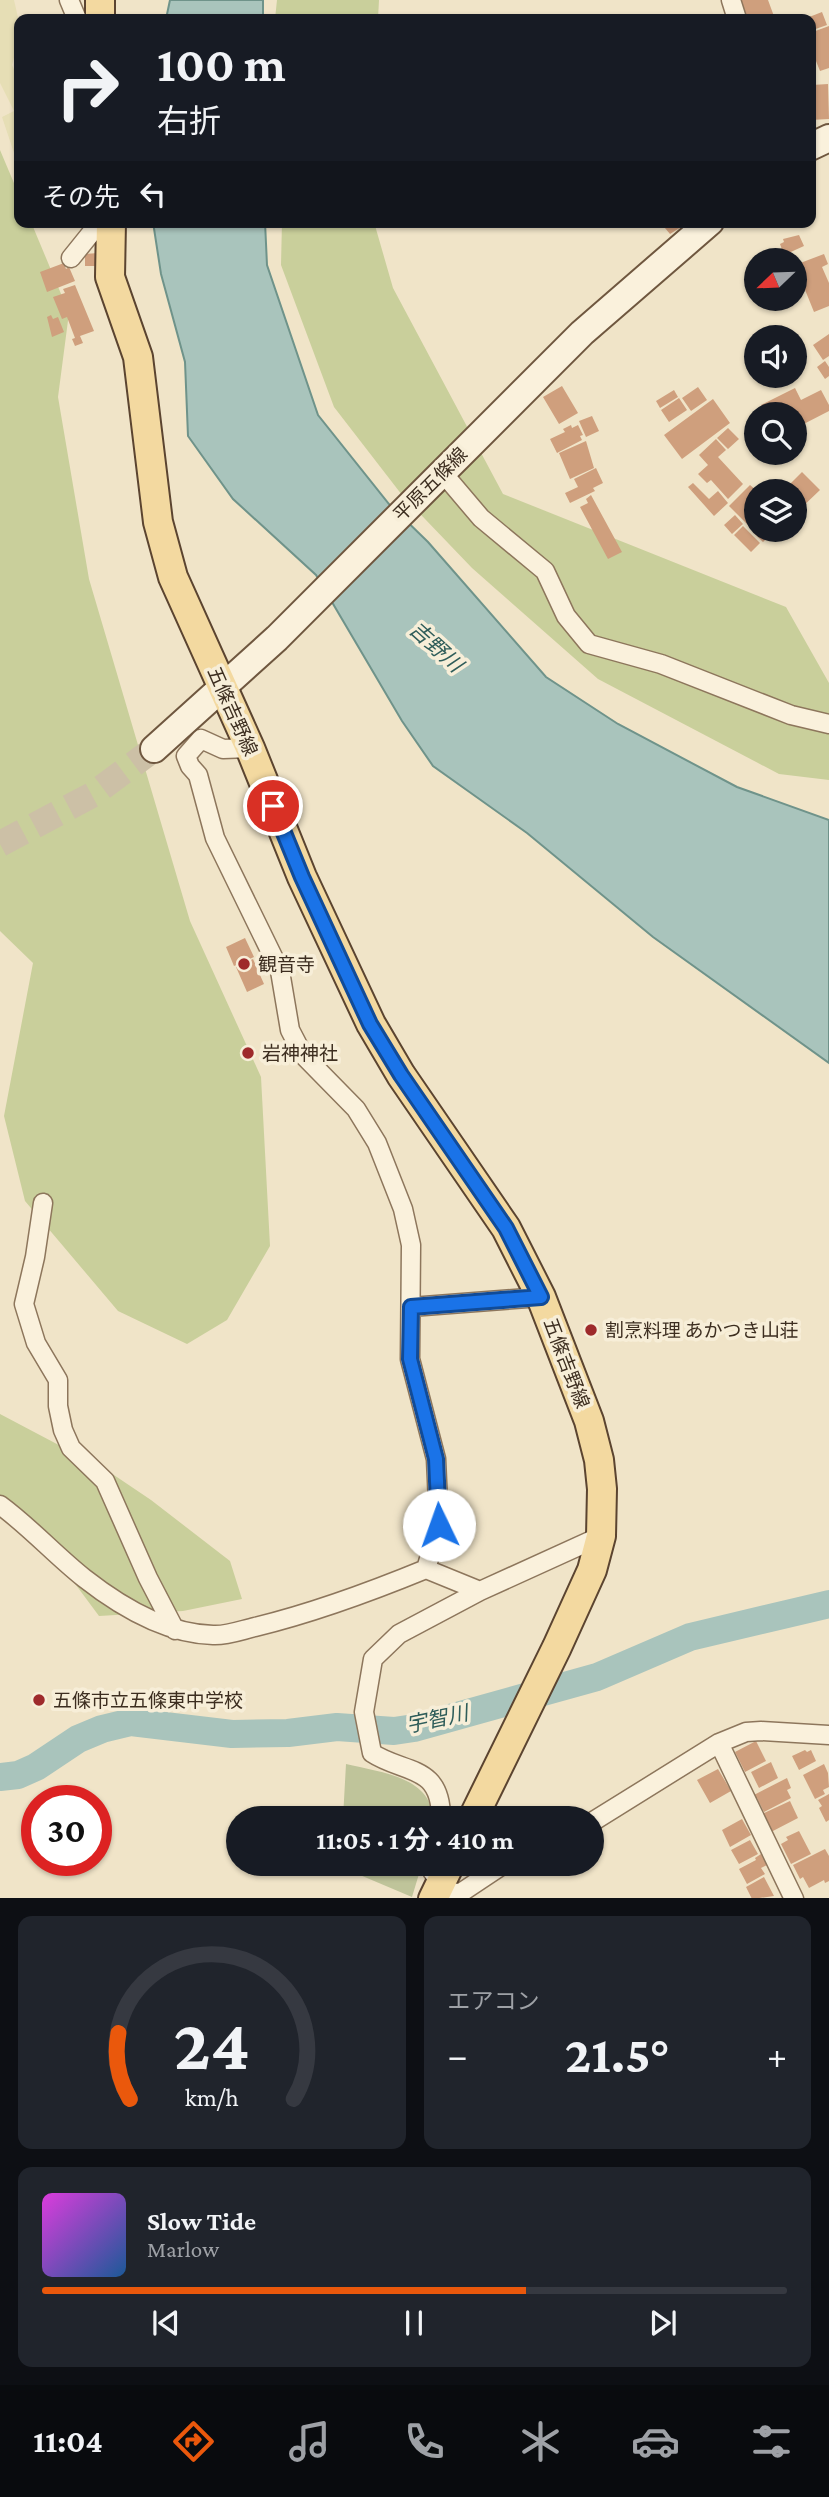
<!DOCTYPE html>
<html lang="ja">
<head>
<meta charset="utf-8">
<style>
	body { margin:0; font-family:"Crimson Pro","Noto Sans JP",serif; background:#20242c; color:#f1f3f6; height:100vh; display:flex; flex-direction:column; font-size:26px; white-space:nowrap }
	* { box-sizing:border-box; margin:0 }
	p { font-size:23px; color:#9ea1a6 }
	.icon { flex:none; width:38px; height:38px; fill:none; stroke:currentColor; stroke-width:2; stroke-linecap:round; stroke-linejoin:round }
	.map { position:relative; height:1898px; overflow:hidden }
	.panel { display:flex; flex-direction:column; gap:18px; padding:18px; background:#0d0f14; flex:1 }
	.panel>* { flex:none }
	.banner { position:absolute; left:14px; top:14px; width:802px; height:214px; border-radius:14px; box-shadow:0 2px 5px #0004; background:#171b24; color:#f1f3f6; overflow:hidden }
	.needle { width:46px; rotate:247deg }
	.fabs { position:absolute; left:744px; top:248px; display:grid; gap:14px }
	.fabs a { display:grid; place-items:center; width:63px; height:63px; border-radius:50%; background:#171b24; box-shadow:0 2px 5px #0004; font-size:35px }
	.speed { position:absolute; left:21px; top:1785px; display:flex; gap:14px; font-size:35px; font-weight:700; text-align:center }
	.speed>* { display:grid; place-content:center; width:91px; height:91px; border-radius:50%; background:#171b24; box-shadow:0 2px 5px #0004; line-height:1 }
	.speed .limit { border:10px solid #d22; background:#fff; color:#111 }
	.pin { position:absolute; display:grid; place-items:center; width:60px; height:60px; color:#fff; margin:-30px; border:4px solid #fff; border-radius:50%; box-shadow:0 2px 7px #0007 }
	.me { position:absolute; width:77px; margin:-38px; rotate:357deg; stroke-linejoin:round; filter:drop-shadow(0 0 5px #0008) }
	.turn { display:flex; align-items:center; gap:24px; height:147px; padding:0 28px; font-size:32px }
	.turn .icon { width:91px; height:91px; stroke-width:2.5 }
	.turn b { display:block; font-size:49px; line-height:60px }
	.then { display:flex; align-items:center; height:66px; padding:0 28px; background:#0003; gap:14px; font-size:26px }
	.big { font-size:52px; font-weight:700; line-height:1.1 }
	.panel .widget { flex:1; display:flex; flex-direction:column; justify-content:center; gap:10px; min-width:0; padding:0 24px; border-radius:14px; background:#20242c }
	.panel .dial { align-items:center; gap:0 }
	.dial svg { height:182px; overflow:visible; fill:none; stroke:#363941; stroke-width:7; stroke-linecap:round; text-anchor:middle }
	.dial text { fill:#f1f3f6; stroke:none }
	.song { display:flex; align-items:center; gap:21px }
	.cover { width:84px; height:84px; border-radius:10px; background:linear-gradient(135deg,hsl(300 70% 55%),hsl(210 70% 35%)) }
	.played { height:7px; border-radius:4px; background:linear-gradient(90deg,#ea580c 65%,#363941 65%) }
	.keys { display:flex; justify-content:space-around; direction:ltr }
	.heat { display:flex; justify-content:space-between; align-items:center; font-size:38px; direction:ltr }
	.panel .tiles { flex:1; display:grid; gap:18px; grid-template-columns:1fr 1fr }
	.widget:last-child { grid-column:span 2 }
	.trip { position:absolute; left:226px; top:1806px; width:378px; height:70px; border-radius:35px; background:#171b24; box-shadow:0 2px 5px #0004; font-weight:700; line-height:70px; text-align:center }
	.menu { display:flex; height:112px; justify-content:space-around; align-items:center; background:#090b0e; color:#9ea1a6 }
	.menu .icon { width:49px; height:49px }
	.menu .on { color:#ea580c }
	.menu b { font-size:32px; color:#f1f3f6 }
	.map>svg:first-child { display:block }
	.farmland { fill:#e6deb5 }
	.green { fill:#c9cf9b }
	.cemetery { fill:#bfc49a }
	.water { fill:#a9c4bc; stroke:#6f938a; stroke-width:2 }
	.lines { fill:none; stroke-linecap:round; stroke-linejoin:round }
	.river { stroke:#a9c4bc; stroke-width:28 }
	.building { fill:#cf9f7d }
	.secondary-tunnel { stroke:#ccc0a6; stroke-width:26; stroke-dasharray:26 13; stroke-linecap:butt }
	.minor-casing { stroke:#8d765c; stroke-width:21 }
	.secondary-casing { stroke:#6f573f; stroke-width:30 }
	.primary-casing { stroke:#5b4430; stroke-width:32 }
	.minor { stroke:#faf1dc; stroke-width:18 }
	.secondary { stroke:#faf1dc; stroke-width:26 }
	.primary { stroke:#f3d9a0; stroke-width:28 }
	.route-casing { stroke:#114b97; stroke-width:18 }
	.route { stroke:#1a73e8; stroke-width:12 }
	.poi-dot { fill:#9e2a2b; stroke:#f7eed8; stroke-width:2.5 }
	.labels { text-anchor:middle; stroke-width:7; stroke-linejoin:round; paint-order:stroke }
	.street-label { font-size:19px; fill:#3d2e20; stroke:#f7eed8 }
	.poi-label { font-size:19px; fill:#3d2e20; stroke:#f7eed8; text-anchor:start }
	.water-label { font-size:21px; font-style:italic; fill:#2f5d5a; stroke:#f7eed8 }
</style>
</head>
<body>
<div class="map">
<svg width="829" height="1899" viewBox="0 0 829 1899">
	<rect width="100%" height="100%" fill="#f0e4c8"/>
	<!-- farmland -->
	<path class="farmland" d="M0 0H14L19 22V39L12 65 19 80V168L2 117 14 111 0 83Z"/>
	<!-- green -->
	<path class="green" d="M277 0H379L378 19H275Z
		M0 150 19 195V222H31L69 313 58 397 89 579 190 921 261 1077 270 1246 227 1320 187 1344 118 1311 25 1201 4 1116 33 963 0 931Z
		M282 222H374L393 288 503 494 786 607 829 683V780L779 774 598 679 472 568 402 495 334 407 281 265Z
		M0 1414 108 1471 151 1500 230 1561 242 1599 183 1611 99 1616 27 1519 0 1496Z"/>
	<!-- cemetery -->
	<path class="cemetery" d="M346 1764C378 1772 431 1776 433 1818H343Z
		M341 1864H422L412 1897 341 1867Z"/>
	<!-- water -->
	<path class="water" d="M170 0H263V19H166Z
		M153 222H265L267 265 318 415 389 504 428 542 546 677 618 724 737 787 829 820V1063L653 937 527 833 433 766 402 721 316 575 233 499 188 436 185 362 161 274Z"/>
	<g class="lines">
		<!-- river -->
		<path class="river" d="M0 1777 18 1775 36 1767 78 1739 102 1729 131 1722 232 1734 288 1733 337 1727 394 1731 414 1728 597 1677 690 1637 829 1604"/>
	</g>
	<!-- building -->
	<path class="building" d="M736 0H768L775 19H743Z
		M822 12 827 25 810 31V19H804Z
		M829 26V68L820 71 816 61 814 62 812 57 810 33Z
		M828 84 829 119 810 120V106L814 105 812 85Z
		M660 222H684L686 224 670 234Z
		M799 235 804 246 784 255 780 244 784 242 783 239Z
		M98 253V266H85V254Z
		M824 254 828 264 822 267 829 283V306L814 312 795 265Z
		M64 263 66 269 69 267 75 281 47 292 40 272Z
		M75 285 94 331 80 336 83 343 75 346 72 339 75 338 67 317 62 319 53 297 65 293 63 289Z
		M51 315 53 319 58 317 64 332 52 337 47 317Z
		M829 334V356L823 360 813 345Z
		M825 361 829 367V376L825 379 817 367Z
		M562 386 578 413 559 424 543 397Z
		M698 387 707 400 691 411 682 398Z
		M795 388 801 400 821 390 829 405V411L794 429V415H766L761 405Z
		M674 390 678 397 660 408 656 401Z
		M679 398 687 410 669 422 661 410Z
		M713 399 730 423 682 459 664 435Z
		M592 416 599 431 586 437 579 421Z
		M571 425 572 428 578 425 583 435 580 436 582 440 557 453 550 439 565 432 563 429Z
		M728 428 739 439 728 449 717 438Z
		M716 439 726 450 718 457 743 484 728 499 711 480 707 483 698 474 708 465 699 455Z
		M586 441 594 468 570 479 559 453Z
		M596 468 603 483 593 488 595 491 570 503 565 493 578 487 574 479Z
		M802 472 820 490 797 512 794 510V492H782Z
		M693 483 709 499 718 491 728 503 714 516 688 487Z
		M750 485 757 491 751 497 756 502 754 531 729 506Z
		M591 495 622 552 608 559 580 507 588 503 586 499Z
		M735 515 743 524 732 534 724 525Z
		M743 526 760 543 751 552 734 535Z
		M757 530H775L763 542 754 533Z
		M245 938 254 957 234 966 226 947Z
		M253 959 264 984 247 992 236 967Z
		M756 1741 766 1761 745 1772 735 1752Z
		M805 1750 807 1752 811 1750 816 1761 799 1770 792 1756Z
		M771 1762 778 1778 759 1788 751 1772Z
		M824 1764 828 1773 829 1787 823 1790 825 1794 815 1799 803 1775Z
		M718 1769 731 1791 710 1803 697 1780Z
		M787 1778 791 1788 787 1790 791 1798 764 1812 757 1798 754 1800 752 1796Z
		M829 1794V1820L826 1822 819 1808 822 1806 818 1800Z
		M790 1801 798 1818 771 1832 762 1814Z
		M742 1819 751 1835 730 1847 722 1830Z
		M799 1831 811 1854 791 1864 781 1844 788 1840 786 1837Z
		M750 1840 758 1854 739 1864 731 1850Z
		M825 1849 829 1856V1881L825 1883 824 1880 809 1888 803 1877 800 1879 793 1865Z
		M761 1854 767 1865 761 1868 765 1874 747 1884 739 1869 756 1860 755 1858Z
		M764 1877 774 1896 752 1899 746 1887Z"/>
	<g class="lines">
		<!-- secondary-tunnel -->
		<path class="secondary-tunnel" d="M0 844 92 795 154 749"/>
		<!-- minor casing -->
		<g class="minor-casing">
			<path id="minor" d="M69 0 77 19
				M731 0 737 19
				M71 258 100 222
				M442 472 481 518 545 571 566 616 589 644 661 664 791 715 829 724
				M250 748 223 749 201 739 186 756 190 766 198 775 215 838 280 971 290 1030 303 1055 356 1109 377 1143 403 1209 411 1245 410 1359 436 1459 439 1525 426 1569
				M43 1203 35 1257 24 1304 36 1343 58 1380V1406L63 1430 71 1448 105 1481 148 1578 175 1630
				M411 1307 541 1297
				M0 1505C30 1527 55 1555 84 1578 121 1607 166 1634 213 1635 226 1636 242 1630 255 1627 313 1613 370 1592 426 1569L480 1591
				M719 1743 794 1899
				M441 1818C441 1764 404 1774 372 1753L364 1712 373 1659 399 1634 480 1591 601 1536
				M592 1822 719 1743 746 1732 761 1731 829 1735
				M433 1864 432 1871 441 1883
				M434 1896 462 1892 504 1864"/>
		</g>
		<!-- secondary casing -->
		<g class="secondary-casing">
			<path id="secondary" d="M810 147 829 138
				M154 749 277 638 582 333 710 222"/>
		</g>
		<!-- primary casing -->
		<g class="primary-casing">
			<path id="primary" d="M100 19V0
				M111 222 110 277 138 357 158 522 173 577 250 748 302 877 371 1024 401 1075 506 1228 541 1297 589 1421 599 1460 602 1489 601 1536 592 1570 557 1647 473 1818
				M433 1899 450 1864"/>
		</g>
		<!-- minor -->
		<use href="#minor" class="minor"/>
		<!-- secondary -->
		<use href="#secondary" class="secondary"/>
		<!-- primary -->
		<use href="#primary" class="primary"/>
	</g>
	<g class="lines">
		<!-- route casing -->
		<g class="route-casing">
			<path id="route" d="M273 806 302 877 370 1024 401 1075 506 1228 541 1297 411 1307 410 1359 436 1459 439 1525"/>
		</g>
		<!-- route -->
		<use href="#route" class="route"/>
	</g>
	<!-- markers -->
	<g class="poi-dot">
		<circle cx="244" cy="964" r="7"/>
		<circle cx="248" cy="1053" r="7"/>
		<circle cx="591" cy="1330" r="7"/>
		<circle cx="39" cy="1700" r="7"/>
	</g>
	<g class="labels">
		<!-- street labels -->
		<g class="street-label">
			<text transform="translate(430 484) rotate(-45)" y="7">平原五條線</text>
			<text transform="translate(233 711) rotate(66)" y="7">五條吉野線</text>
			<text transform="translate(567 1363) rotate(69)" y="7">五條吉野線</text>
		</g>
		<!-- poi labels -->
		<g class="poi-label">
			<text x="258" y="971">観音寺</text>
			<text x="262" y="1060">岩神神社</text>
			<text x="605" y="1337">割烹料理 あかつき山荘</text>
			<text x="53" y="1707">五條市立五條東中学校</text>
		</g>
		<!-- water labels -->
		<g class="water-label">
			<text transform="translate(436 647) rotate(42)" y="7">吉野川</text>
			<text transform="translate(437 1719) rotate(-12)" y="7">宇智川</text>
		</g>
	</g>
</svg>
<div class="fabs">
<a><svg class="needle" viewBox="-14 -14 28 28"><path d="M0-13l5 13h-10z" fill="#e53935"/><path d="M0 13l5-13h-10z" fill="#9ea1a6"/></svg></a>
<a><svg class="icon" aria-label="sound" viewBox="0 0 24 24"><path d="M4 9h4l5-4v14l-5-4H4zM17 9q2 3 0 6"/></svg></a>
<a><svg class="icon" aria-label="search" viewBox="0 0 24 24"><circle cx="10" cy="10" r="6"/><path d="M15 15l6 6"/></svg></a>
<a><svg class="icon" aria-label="layers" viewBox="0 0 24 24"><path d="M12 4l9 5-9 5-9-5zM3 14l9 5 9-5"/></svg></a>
</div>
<div class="speed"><div class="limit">30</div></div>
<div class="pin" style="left:273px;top:806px;background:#d93025"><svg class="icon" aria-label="arrive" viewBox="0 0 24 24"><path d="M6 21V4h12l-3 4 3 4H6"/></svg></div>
<svg class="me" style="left:439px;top:1525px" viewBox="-20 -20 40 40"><circle r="19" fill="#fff"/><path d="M0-13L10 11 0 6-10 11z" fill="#1a73e8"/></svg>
<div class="trip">11:05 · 1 分 · 410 m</div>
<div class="banner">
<div class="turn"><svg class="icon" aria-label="right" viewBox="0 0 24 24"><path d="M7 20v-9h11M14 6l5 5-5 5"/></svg><div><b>100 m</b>右折</div></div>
<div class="then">その先<svg class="icon" aria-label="left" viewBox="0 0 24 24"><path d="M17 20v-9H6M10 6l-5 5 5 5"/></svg></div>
</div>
</div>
<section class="panel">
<div class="tiles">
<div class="widget dial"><svg viewBox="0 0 100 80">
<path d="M14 69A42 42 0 1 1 86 69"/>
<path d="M14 69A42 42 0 0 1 9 40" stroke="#ea580c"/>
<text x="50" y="56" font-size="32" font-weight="700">24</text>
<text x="50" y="72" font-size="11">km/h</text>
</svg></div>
<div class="widget"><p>エアコン</p>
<div class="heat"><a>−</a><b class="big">21.5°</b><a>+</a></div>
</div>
<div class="widget">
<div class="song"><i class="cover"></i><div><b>Slow Tide</b><p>Marlow</p></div></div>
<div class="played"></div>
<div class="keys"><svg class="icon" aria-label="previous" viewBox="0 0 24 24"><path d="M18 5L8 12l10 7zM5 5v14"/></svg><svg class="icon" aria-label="pause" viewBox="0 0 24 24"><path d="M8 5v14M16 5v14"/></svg><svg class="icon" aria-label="next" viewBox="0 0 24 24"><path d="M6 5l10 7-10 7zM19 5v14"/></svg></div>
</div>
</div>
</section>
<nav class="menu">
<b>11:04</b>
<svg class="icon on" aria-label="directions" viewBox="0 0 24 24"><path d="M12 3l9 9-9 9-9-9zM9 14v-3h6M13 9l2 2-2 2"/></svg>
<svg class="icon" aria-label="music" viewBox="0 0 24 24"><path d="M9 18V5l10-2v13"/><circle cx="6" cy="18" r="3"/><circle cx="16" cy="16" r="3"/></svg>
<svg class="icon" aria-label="phone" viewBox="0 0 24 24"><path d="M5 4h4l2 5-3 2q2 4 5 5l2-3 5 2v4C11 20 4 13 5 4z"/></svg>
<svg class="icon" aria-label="climate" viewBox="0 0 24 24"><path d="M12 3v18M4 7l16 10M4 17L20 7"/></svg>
<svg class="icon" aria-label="car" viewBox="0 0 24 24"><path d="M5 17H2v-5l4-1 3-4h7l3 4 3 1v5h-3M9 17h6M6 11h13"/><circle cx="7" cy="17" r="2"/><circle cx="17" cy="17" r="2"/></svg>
<svg class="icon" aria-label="filters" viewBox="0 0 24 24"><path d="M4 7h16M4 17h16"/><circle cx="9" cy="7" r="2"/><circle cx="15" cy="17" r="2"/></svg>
</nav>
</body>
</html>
